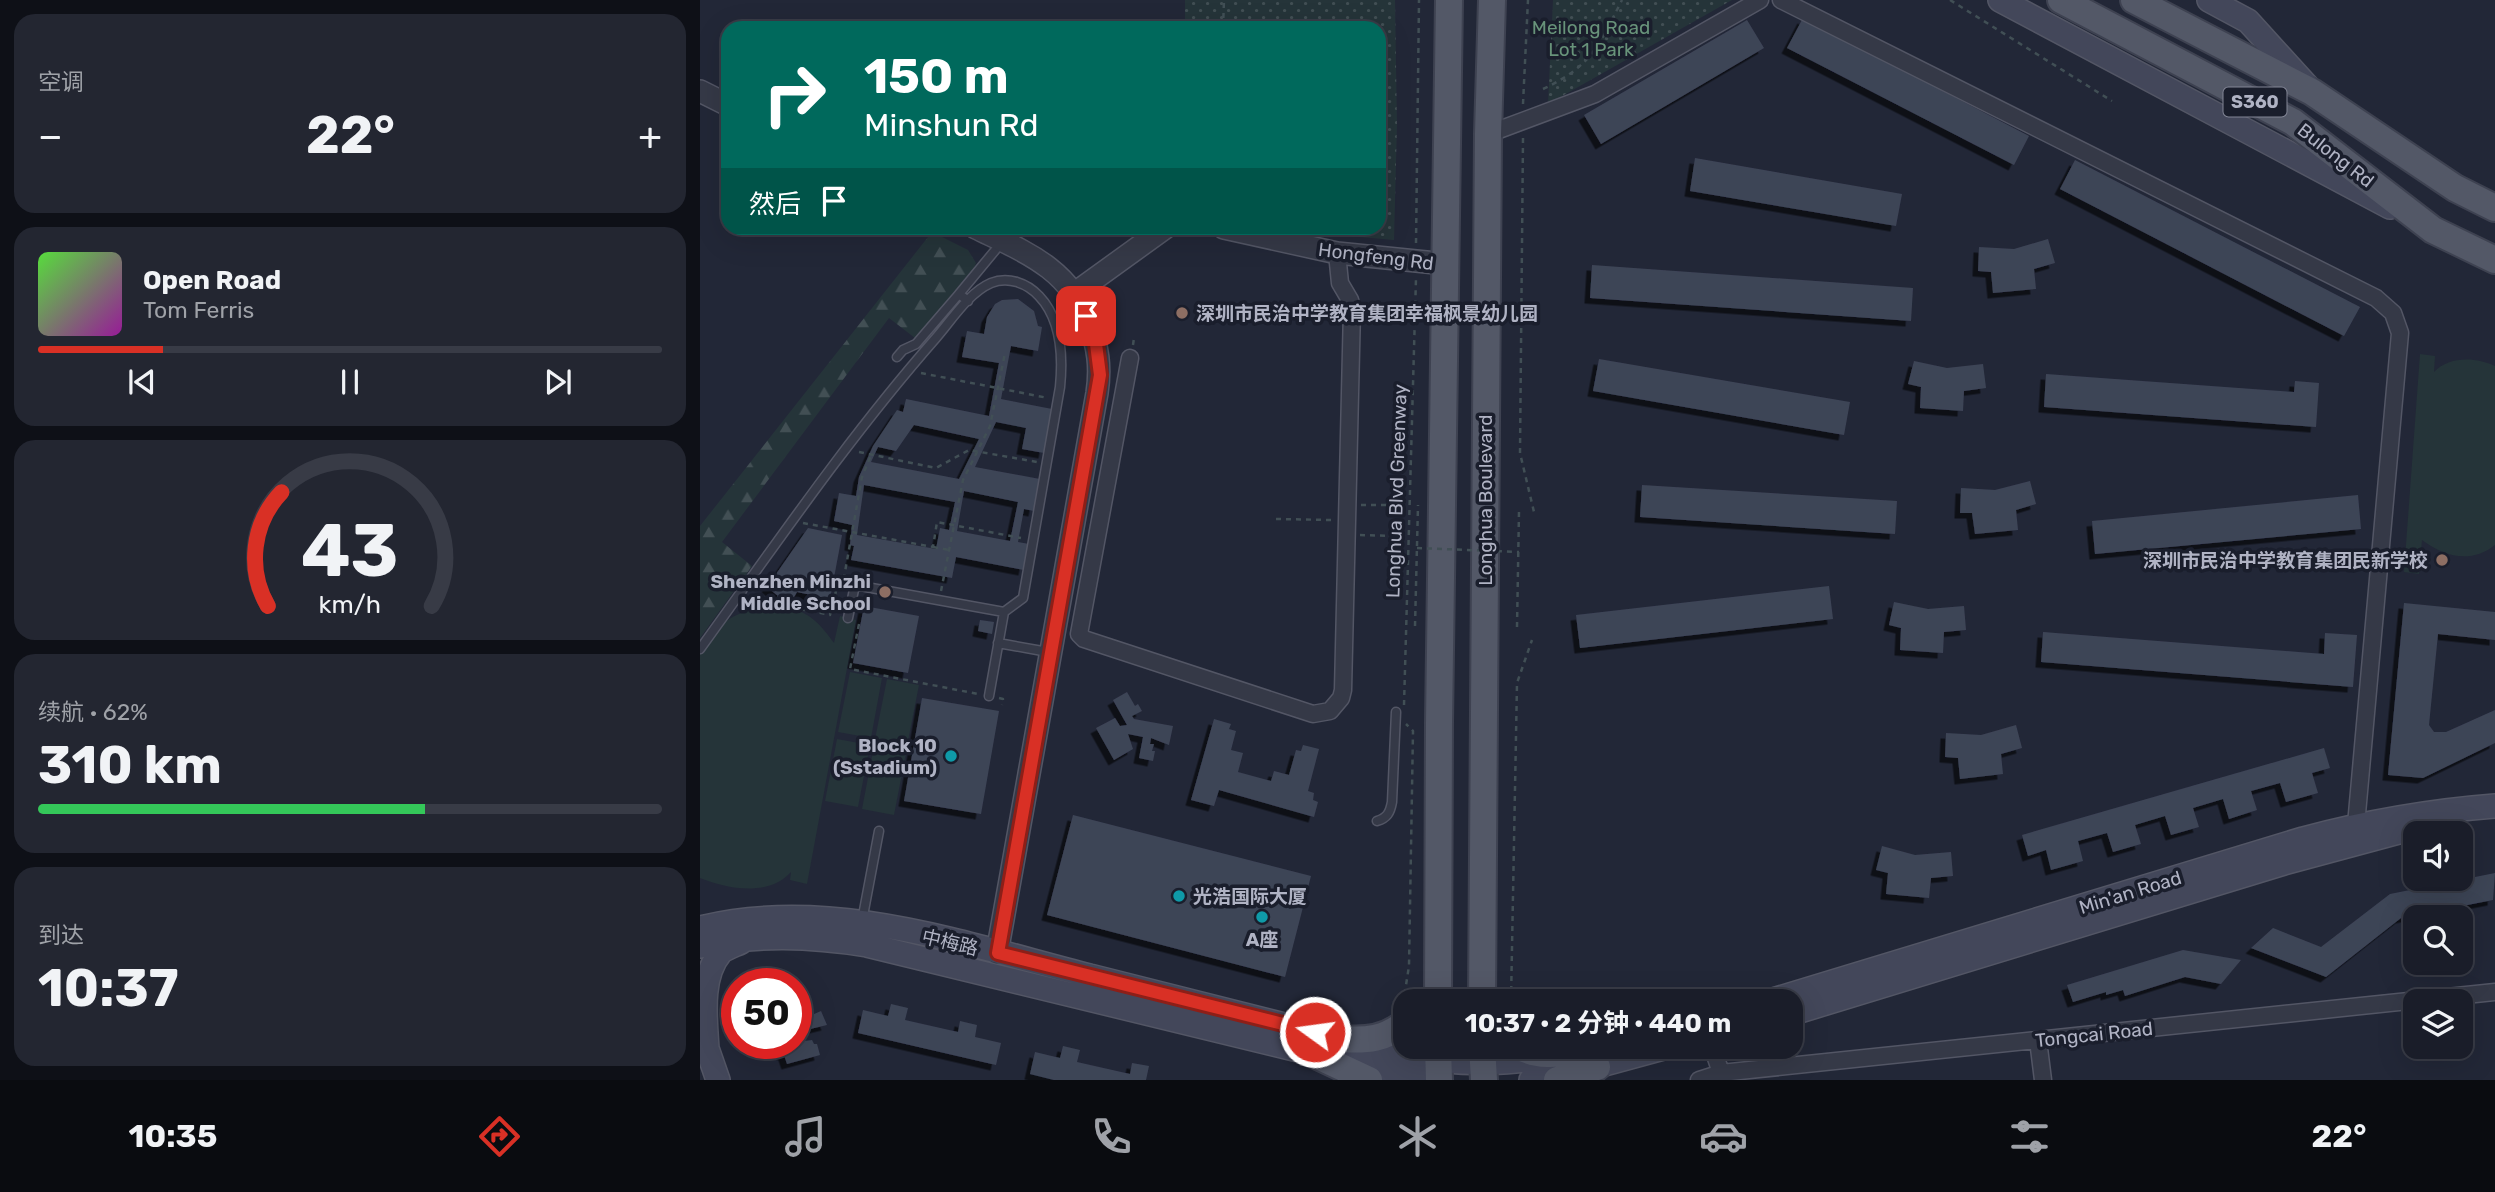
<!DOCTYPE html>
<html lang="zh">
<head>
<meta charset="utf-8">
<style>
	body { margin:0; font-family:Rubik,"Noto Sans SC",sans-serif; background:#232631; color:#f1f3f6; height:100vh; display:flex; flex-direction:column; font-size:26px; white-space:nowrap }
	* { box-sizing:border-box; margin:0 }
	p { font-size:23px; color:#9fa2a8 }
	.icon { flex:none; width:38px; height:38px; fill:none; stroke:currentColor; stroke-width:2; stroke-linecap:round; stroke-linejoin:round }
	.map { position:relative; flex:1; overflow:hidden }
	.panel { display:flex; flex-direction:column; gap:14px; padding:14px; background:#0e1017; width:700px }
	.panel>* { flex:none }
	.top-card { position:absolute; left:21px; top:21px; width:665px; height:214px; border-radius:21px; box-shadow:0 7px 28px #0002,0 0 0 2px #383b46; background:#00695c; color:#fff; overflow:hidden }
	.buttons { position:absolute; left:1703px; top:821px; display:grid; gap:14px }
	.buttons a { display:grid; place-items:center; width:70px; height:70px; border-radius:14px; background:#1a1d29; box-shadow:0 7px 28px #0002,0 0 0 2px #383b46; font-size:35px }
	.speed { position:absolute; left:21px; top:968px; display:flex; gap:14px; font-size:35px; font-weight:700; text-align:center }
	.speed>* { display:grid; place-content:center; width:91px; height:91px; border-radius:50%; background:#1a1d29; box-shadow:0 7px 28px #0002,0 0 0 2px #383b46; line-height:1 }
	.speed .limit { border:10px solid #d22; background:#fff; color:#111 }
	.pin { position:absolute; display:grid; place-items:center; width:60px; height:60px; color:#fff; margin:-30px; border-radius:14px; box-shadow:0 4px 10px #0006 }
	.me { position:absolute; width:77px; margin:-38px; rotate:284deg; stroke-linejoin:round; filter:drop-shadow(0 0 5px #0008) }
	.turn { display:flex; align-items:center; gap:24px; height:147px; padding:0 28px; font-size:32px }
	.turn .icon { width:91px; height:91px; stroke-width:2.5 }
	.turn b { display:block; font-size:49px; line-height:60px }
	.then { display:flex; align-items:center; height:66px; padding:0 28px; background:#0003; gap:14px; font-size:26px }
	.big { font-size:52px; font-weight:700; line-height:1.1 }
	.panel .tile { flex:1; display:flex; flex-direction:column; justify-content:center; gap:10px; min-width:0; padding:0 24px; border-radius:21px; background:#232631 }
	.panel .dial { align-items:center; gap:0 }
	.dial svg { height:182px; overflow:visible; fill:none; stroke:#383b46; stroke-width:7; stroke-linecap:round; text-anchor:middle }
	.dial text { fill:#f1f3f6; stroke:none }
	.song { display:flex; align-items:center; gap:21px }
	.cover { width:84px; height:84px; border-radius:10px; background:linear-gradient(135deg,hsl(110 70% 55%),hsl(300 70% 35%)) }
	.played { height:7px; border-radius:4px; background:linear-gradient(90deg,#d93025 20%,#383b46 20%) }
	.keys { display:flex; justify-content:space-around; direction:ltr }
	.heat { display:flex; justify-content:space-between; align-items:center; font-size:38px; direction:ltr }
	.charge { height:10px; border-radius:5px; background:linear-gradient(90deg,#34c759 62%,#383b46 0) }
	.trip { position:absolute; left:693px; top:989px; width:410px; height:70px; border-radius:21px; background:#1a1d29; box-shadow:0 7px 28px #0002,0 0 0 2px #383b46; font-weight:700; line-height:70px; text-align:center }
	.tabs { display:flex; height:112px; justify-content:space-around; align-items:center; background:#0a0c10; color:#9fa2a8 }
	.tabs .icon { width:49px; height:49px }
	.tabs .current { color:#d93025 }
	.tabs b { font-size:32px; color:#f1f3f6 }
	main { display:flex; flex:1; min-height:0 }
	.map>svg:first-child { display:block }
	.forest { fill:url(#forest-firs) }
	.park { fill:url(#park-dots) }
	.pitch { fill:#253439 }
	.building { fill:#3e4457; fill-rule:evenodd; filter:url(#shadow) }
	.lines { fill:none; stroke-linecap:round; stroke-linejoin:round }
	.service-casing { stroke:#535665; stroke-width:11 }
	.minor-casing { stroke:#535665; stroke-width:19 }
	.tertiary-casing { stroke:#535665; stroke-width:24 }
	.secondary-casing { stroke:#535665; stroke-width:26 }
	.primary-casing { stroke:#3e4251; stroke-width:30 }
	.path { stroke:#414f55; stroke-width:2.5; stroke-dasharray:5 5; stroke-linecap:butt }
	.service { stroke:#353947; stroke-width:8 }
	.minor { stroke:#353947; stroke-width:16 }
	.tertiary { stroke:#353947; stroke-width:21 }
	.secondary { stroke:#43475a; stroke-width:23 }
	.primary { stroke:#535867; stroke-width:26 }
	.path-bridge { stroke:#414f55; stroke-width:2.5; stroke-dasharray:5 5; stroke-linecap:butt }
	.route-casing { stroke:#8d1f18; stroke-width:18 }
	.route { stroke:#d93025; stroke-width:12 }
	.education-dot { fill:#8d6e63; stroke:#1a1e2c; stroke-width:2.5 }
	.culture-dot { fill:#0f9aa8; stroke:#1a1e2c; stroke-width:2.5 }
	.labels { text-anchor:middle; stroke-width:7; stroke-linejoin:round; paint-order:stroke }
	.shield { fill:#1a1e2c; stroke:#838696; stroke-width:2 }
	.shield-label { font-size:18px; font-weight:bold; fill:#b0b3c4 }
	.park-label { font-size:19px; fill:#68937a; stroke:#1a1e2c }
	.street-label { font-size:19px; fill:#b0b3c4; stroke:#1a1e2c }
	.poi-label { font-size:19px; font-weight:bold; fill:#b0b3c4; stroke:#1a1e2c; text-anchor:end }
</style>
</head>
<body>
<main>
<section class="panel">
<div class="tile"><p>空调</p>
<div class="heat"><a>−</a><b class="big">22°</b><a>+</a></div>
</div>
<div class="tile">
<div class="song"><i class="cover"></i><div><b>Open Road</b><p>Tom Ferris</p></div></div>
<div class="played"></div>
<div class="keys"><svg class="icon" aria-label="previous" viewBox="0 0 24 24"><path d="M18 5L8 12l10 7zM5 5v14"/></svg><svg class="icon" aria-label="pause" viewBox="0 0 24 24"><path d="M8 5v14M16 5v14"/></svg><svg class="icon" aria-label="next" viewBox="0 0 24 24"><path d="M6 5l10 7-10 7zM19 5v14"/></svg></div>
</div>
<div class="tile dial"><svg viewBox="0 0 100 80">
<path d="M14 69A42 42 0 1 1 86 69"/>
<path d="M14 69A42 42 0 0 1 20 19" stroke="#d93025"/>
<text x="50" y="56" font-size="32" font-weight="700">43</text>
<text x="50" y="72" font-size="11">km/h</text>
</svg></div>
<div class="tile"><p>续航 · 62%</p><b class="big">310 km</b><div class="charge"></div></div>
<div class="tile"><p>到达</p><b class="big">10:37</b></div>
</section>
<div class="map">
<svg width="1795" height="1080" viewBox="0 0 1795 1080">
	<defs>
		<pattern id="forest-firs" width="22" height="20" patternUnits="userSpaceOnUse" patternTransform="scale(1.75)"><rect width="22" height="20" fill="#253439"/><path d="M5 1l3.5 6h-7zM16 11l3.5 6h-7z" fill="#424f54"/></pattern>
		<pattern id="park-dots" width="8" height="8" patternUnits="userSpaceOnUse" patternTransform="scale(1.75)"><rect width="8" height="8" fill="#253439"/><path d="M2 2h.1M6 6h.1" fill="none" stroke="#424f54" stroke-width="1.8" stroke-linecap="round"/></pattern>
		<filter id="shadow"><feDropShadow dx="-5.5" dy="5.5" stdDeviation="0" flood-color="#0009"/></filter>
	</defs>
	<rect width="100%" height="100%" fill="#222737"/>
	<!-- forest -->
	<path class="forest" d="M232 232 268 250 276 263 274 268 215 338 189 318 22 542 52 566 0 638V526Z"/>
	<!-- park -->
	<path class="park" d="M485 0H695L697 125 694 240 627 234 598 228H679V28H485Z
		M853 0H1032L848 104Z"/>
	<!-- pitch -->
	<path class="pitch" d="M1720 354 1735 356 1734 372C1749 356 1776 357 1795 366V545C1771 564 1745 557 1722 540L1719 574 1704 572Z
		M69 606C102 607 115 616 134 643L140 616 156 620 107 884 90 880 91 872C69 897 27 889 0 878V654C17 622 33 612 69 606Z
		M150 672 182 678 171 738 138 732Z
		M187 679 219 685 207 746 175 739Z
		M137 739 170 745 158 807 125 801Z
		M174 746 206 753 194 815 162 809Z"/>
	<!-- building -->
	<path class="building" d="M1103 18 1329 136 1314 165 1087 48Z
		M1047 20 1064 48 901 144 884 115Z
		M995 158 1202 194 1196 226 990 191Z
		M1375 160 1660 307 1644 336 1360 189Z
		M1348 239 1355 263 1334 269 1336 289 1293 293 1291 272 1278 271 1279 247 1314 249Z
		M892 265 1213 288 1211 321 890 298Z
		M318 299 334 311 338 326 342 327 338 351 311 346 301 399 352 409 344 453 322 449 326 428 296 422 275 467 340 479 334 511 324 509 318 542 329 544 324 570 256 557 252 578 151 560 154 546 150 545 152 525 134 521 139 493 156 496 159 477 173 446 197 410 203 412 206 399 289 416 299 363 262 357 267 331 284 334 287 317 295 304 302 300ZM214 425 279 439 259 479 171 462 178 447 196 451ZM164 485 255 502 249 530 240 528 236 549 157 535ZM264 491 318 502 310 541 257 531Z
		M899 359 1150 402 1144 435 893 391Z
		M1214 361 1247 368 1283 364 1286 388 1264 391 1263 411 1220 408 1221 387 1208 384Z
		M1346 374 1594 392 1595 381 1619 383 1616 427 1344 407Z
		M1330 481 1336 504 1316 510 1318 530 1275 534 1272 513H1260L1261 488 1295 490Z
		M942 485 1197 501 1195 534 940 517Z
		M1658 495 1661 529 1395 554 1392 521Z
		M108 528 142 535 130 599 97 592 89 606 76 598 78 596 67 587Z
		M1129 586 1133 619 880 648 876 615Z
		M1194 602 1228 609 1264 606 1266 630 1244 632 1243 653 1200 650 1201 628 1189 625Z
		M1704 603 1795 612V640L1738 634 1729 725 1734 732H1746L1795 710V743L1723 778 1688 775Z
		M164 606 219 616 208 673 153 663Z
		M280 620 294 622 292 634 278 631Z
		M1343 632 1624 654 1625 633 1657 635 1653 687 1341 662Z
		M427 692 435 706 438 704 442 711 432 716 434 719 473 726 469 745 451 738 450 744H454L452 751H455L453 761 439 758 443 737 428 734 433 749 414 760 396 728 415 718 420 726 427 725 413 700Z
		M222 698 299 711 281 814 204 801Z
		M514 719 531 724 529 729 536 731 531 750 543 753 538 772 571 781 574 771 589 775 596 750 601 751 603 745 619 749 608 791 614 793 613 800 618 802 614 817 519 790 514 806 491 800Z
		M1316 725 1322 748 1301 754 1303 774 1260 779 1258 758 1245 757 1246 733 1281 735Z
		M1624 748 1630 768 1612 773 1618 793 1586 802 1580 783 1551 791 1557 810 1529 819 1523 799 1493 808 1499 827 1471 835 1465 816 1435 825 1441 844 1413 852 1407 833 1378 841 1383 861 1351 870 1346 850 1328 856 1322 835Z
		M373 815 611 876 585 977 347 915Z
		M1182 846 1215 855 1251 852 1253 876 1231 878 1229 898 1186 894 1188 873 1176 870Z
		M1795 873 1793 900 1701 918 1626 977 1551 948 1573 928 1621 947 1690 894Z
		M1483 950 1541 960 1521 984 1485 977 1425 996 1423 990 1406 995V992L1373 1002 1367 985Z
		M191 1004 208 1008 205 1020 258 1032 260 1021 277 1025 275 1037 301 1043 296 1065 158 1033 163 1010 188 1016Z
		M121 1011 127 1025 102 1031 105 1041 112 1040 114 1044H117L120 1055 87 1064 84 1055 71 1049 62 1051 60 1043H96V1022Z
		M363 1046 380 1050 377 1062 430 1074 432 1063 449 1066 446 1080H354L330 1074 335 1052 360 1058Z"/>
	<g class="lines">
		<!-- service casing -->
		<g class="service-casing">
			<path id="service" d="M311 243 320 228
				M259 294 302 242
				M197 357 203 350 216 344 259 294 268 301
				M148 618 155 585 304 612
				M298 643 348 652
				M0 649C76 544 149 437 235 339 251 321 268 293 291 283 308 276 327 283 339 296 361 319 363 357 360 387L323 598 304 612 289 696
				M677 821C687 818 690 813 692 802L696 712
				M162 921 179 831"/>
		</g>
		<!-- minor casing -->
		<g class="minor-casing">
			<path id="minor" d="M1081 0 1676 298 1693 313 1700 333 1656 825
				M788 134 895 94 1060 0
				M430 358 379 634 384 639 613 714 630 711 641 698 643 690 652 309 650 300 640 283 637 253
				M1338 1040 1343 1080
				M1012 1046 1021 1073 1795 992
				M999 1080 1021 1073"/>
		</g>
		<!-- tertiary casing -->
		<g class="tertiary-casing">
			<path id="tertiary" d="M0 91 28 105
				M276 228C325 252 369 268 389 323 398 347 401 367 397 393L297 953
				M524 228 637 253 746 264
				M375 293 465 228"/>
		</g>
		<!-- secondary casing -->
		<g class="secondary-casing">
			<path id="secondary" d="M1300 0 1690 207
				M1509 0 1548 21 1608 87
				M0 928C131 896 264 944 390 976 495 1002 600 1028 704 1055 781 1070 834 1061 909 1046
				M0 946C57 934 110 936 167 945L643 1061 734 1080
				M1070 1001 1603 839C1667 822 1730 811 1795 806
				M1090 1014 1584 863 1699 832 1718 830
				M2 1034 18 1080
				M7 1048C5 1017 0 976 21 952 26 948 35 945 41 942
				M831 1080 864 1075 971 1046"/>
		</g>
		<!-- primary casing -->
		<g class="primary-casing">
			<path id="primary" d="M1361 0 1593 122 1733 230 1795 260
				M1434 0 1612 92 1755 188 1795 208
				M738 1001 739 723 749 0
				M782 1001 788 134 792 0
				M642 1039C667 1041 685 1039 705 1023
				M738 1046 739 1080
				M782 1046 784 1080
				M818 1046C839 1058 860 1054 884 1051
				M607 1051 669 1080
				M857 1080 897 1067"/>
		</g>
		<!-- path -->
		<path class="path" d="M1250 0 1412 101
			M523 28 524 0
			M843 89C892 66 899 45 922 0
			M823 104 828 0
			M823 138 820 453 834 512
			M716 243 719 0
			M433 345 434 338
			M221 373 348 398
			M159 452 236 468 269 450 337 462
			M661 505H696
			M576 519 632 520
			M103 523 233 547 237 522 321 538
			M660 535 695 536
			M233 547 249 550
			M241 591 263 480 290 426 305 353
			M51 599 130 615 136 591 143 583 162 477 171 455
			M159 624 150 669 278 694
			M715 626 718 505
			M817 627 819 511
			M299 698 303 699 302 705
			M704 705 716 278
			M811 1001 817 683 832 640
			M703 1004 709 966 713 731 706 724"/>
		<!-- service -->
		<use href="#service" class="service"/>
		<!-- minor -->
		<use href="#minor" class="minor"/>
		<!-- tertiary -->
		<use href="#tertiary" class="tertiary"/>
		<!-- secondary -->
		<use href="#secondary" class="secondary"/>
		<!-- primary -->
		<use href="#primary" class="primary"/>
		<!-- path-bridge -->
		<path class="path-bridge" d="M717 548 819 552"/>
	</g>
	<g class="lines">
		<!-- route casing -->
		<g class="route-casing">
			<path id="route" d="M386 316 396 344 400 375 298 953 615 1032"/>
		</g>
		<!-- route -->
		<use href="#route" class="route"/>
	</g>
	<!-- markers -->
	<g class="education-dot">
		<circle cx="482" cy="313" r="7"/>
		<circle cx="1742" cy="560" r="7"/>
		<circle cx="185" cy="592" r="7"/>
	</g>
	<g class="culture-dot">
		<circle cx="251" cy="756" r="7"/>
		<circle cx="479" cy="896" r="7"/>
		<circle cx="562" cy="917" r="7"/>
	</g>
	<g class="labels">
		<!-- shield labels -->
		<rect class="shield" x="1523.5" y="87.5" width="63" height="29" rx="5"/>
		<g class="shield-label">
			<text x="1555" y="108">S360</text>
		</g>
		<!-- park labels -->
		<g class="park-label">
			<text x="891" y="34">Meilong Road<tspan x="891" dy="22">Lot 1 Park</tspan></text>
		</g>
		<!-- street labels -->
		<g class="street-label">
			<text transform="translate(1636 155) rotate(38)" y="7">Bulong Rd</text>
			<text transform="translate(676 256) rotate(7)" y="7">Hongfeng Rd</text>
			<text transform="translate(696 491) rotate(-88)" y="7">Longhua Blvd Greenway</text>
			<text transform="translate(785 500) rotate(-90)" y="7">Longhua Boulevard</text>
			<text transform="translate(1430 892) rotate(-17)" y="7">Min'an Road</text>
			<text transform="translate(250 942) rotate(13)" y="7">中梅路</text>
			<text transform="translate(1394 1034) rotate(-6)" y="7">Tongcai Road</text>
		</g>
		<!-- poi labels -->
		<g class="poi-label">
			<text x="496" y="320" text-anchor="start">深圳市民治中学教育集团幸福枫景幼儿园</text>
			<text x="1728" y="567">深圳市民治中学教育集团民新学校</text>
			<text x="171" y="588">Shenzhen Minzhi<tspan x="171" dy="22">Middle School</tspan></text>
			<text x="237" y="752">Block 10<tspan x="237" dy="22">(Sstadium)</tspan></text>
			<text x="493" y="903" text-anchor="start">光浩国际大厦</text>
			<text x="562" y="946" text-anchor="middle">A座</text>
		</g>
	</g>
</svg>
<div class="buttons">
<a><svg class="icon" aria-label="sound" viewBox="0 0 24 24"><path d="M4 9h4l5-4v14l-5-4H4zM17 9q2 3 0 6"/></svg></a>
<a><svg class="icon" aria-label="search" viewBox="0 0 24 24"><circle cx="10" cy="10" r="6"/><path d="M15 15l6 6"/></svg></a>
<a><svg class="icon" aria-label="layers" viewBox="0 0 24 24"><path d="M12 4l9 5-9 5-9-5zM3 14l9 5 9-5"/></svg></a>
</div>
<div class="speed"><div class="limit">50</div></div>
<div class="pin" style="left:386px;top:316px;background:#d93025"><svg class="icon" aria-label="arrive" viewBox="0 0 24 24"><path d="M6 21V4h12l-3 4 3 4H6"/></svg></div>
<svg class="me" style="left:615px;top:1032px" viewBox="-20 -20 40 40"><circle r="17" fill="#d93025" stroke="#fff" stroke-width="3"/><path d="M0-11L8 9 0 5-8 9z" fill="#fff"/></svg>
<div class="trip">10:37 · 2 分钟 · 440 m</div>
<div class="top-card">
<div class="turn"><svg class="icon" aria-label="right" viewBox="0 0 24 24"><path d="M7 20v-9h11M14 6l5 5-5 5"/></svg><div><b>150 m</b>Minshun Rd</div></div>
<div class="then">然后<svg class="icon" aria-label="arrive" viewBox="0 0 24 24"><path d="M6 21V4h12l-3 4 3 4H6"/></svg></div>
</div>
</div>
</main>
<nav class="tabs">
<b>10:35</b>
<svg class="icon current" aria-label="directions" viewBox="0 0 24 24"><path d="M12 3l9 9-9 9-9-9zM9 14v-3h6M13 9l2 2-2 2"/></svg>
<svg class="icon" aria-label="music" viewBox="0 0 24 24"><path d="M9 18V5l10-2v13"/><circle cx="6" cy="18" r="3"/><circle cx="16" cy="16" r="3"/></svg>
<svg class="icon" aria-label="phone" viewBox="0 0 24 24"><path d="M5 4h4l2 5-3 2q2 4 5 5l2-3 5 2v4C11 20 4 13 5 4z"/></svg>
<svg class="icon" aria-label="climate" viewBox="0 0 24 24"><path d="M12 3v18M4 7l16 10M4 17L20 7"/></svg>
<svg class="icon" aria-label="car" viewBox="0 0 24 24"><path d="M5 17H2v-5l4-1 3-4h7l3 4 3 1v5h-3M9 17h6M6 11h13"/><circle cx="7" cy="17" r="2"/><circle cx="17" cy="17" r="2"/></svg>
<svg class="icon" aria-label="filters" viewBox="0 0 24 24"><path d="M4 7h16M4 17h16"/><circle cx="9" cy="7" r="2"/><circle cx="15" cy="17" r="2"/></svg>
<b>22°</b>
</nav>
</body>
</html>
